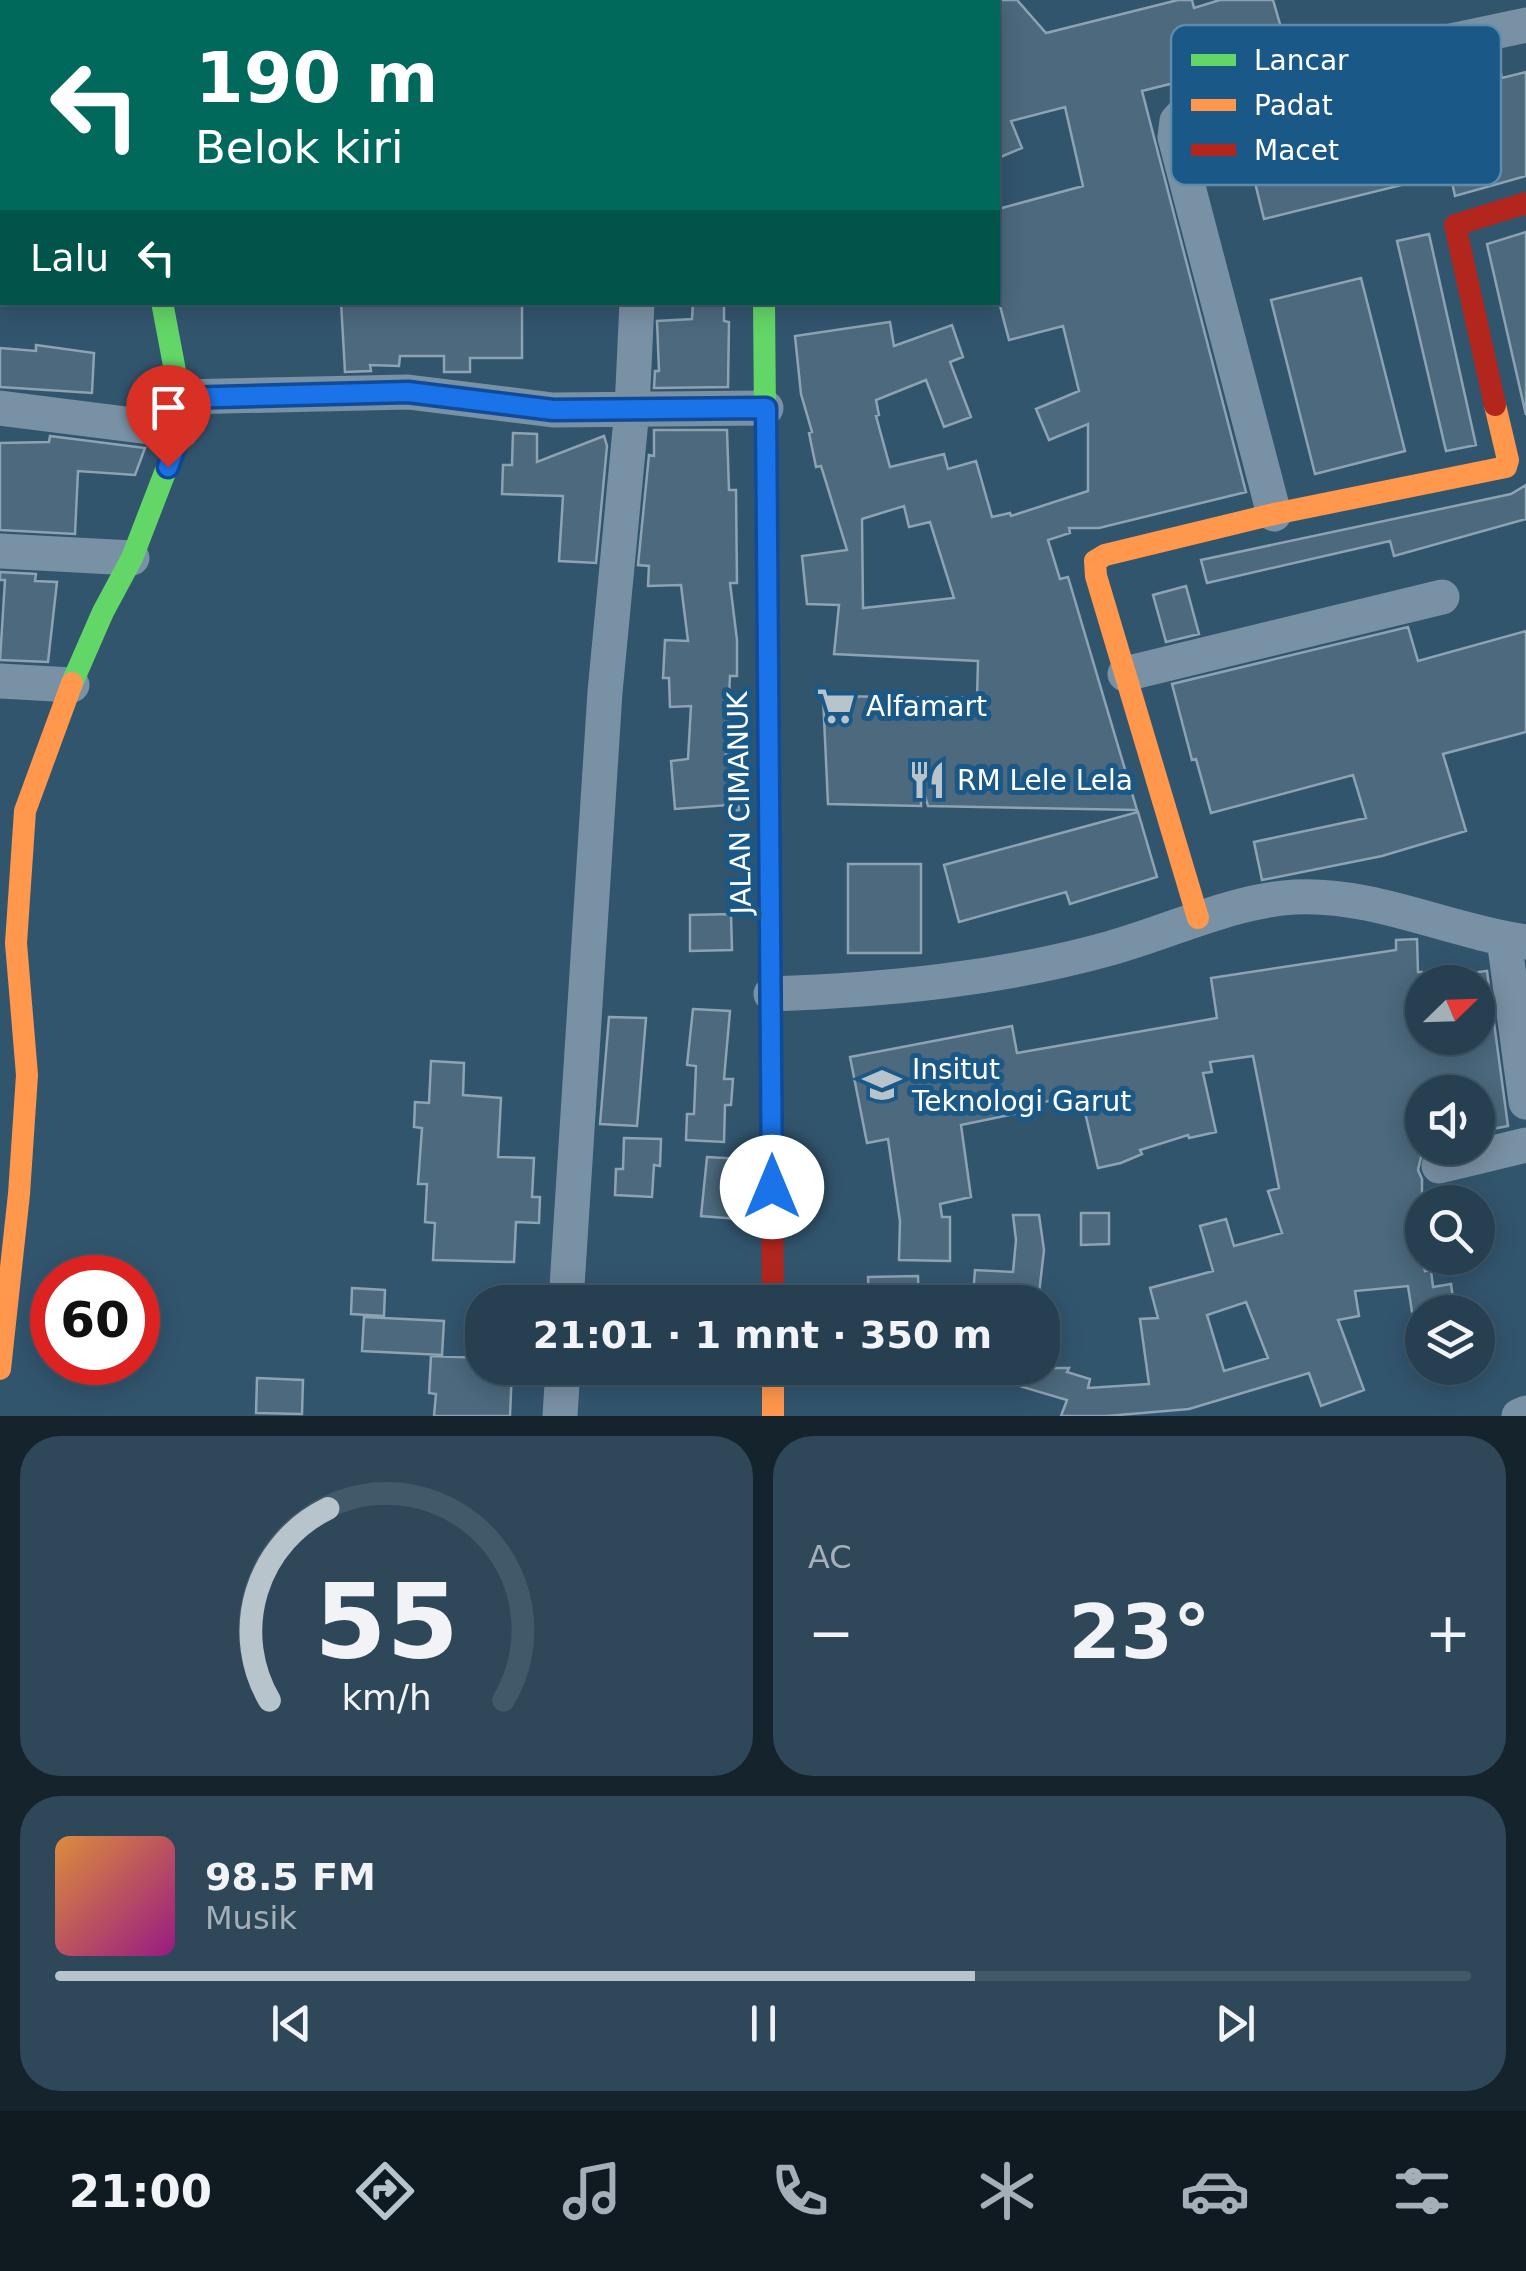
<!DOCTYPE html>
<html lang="id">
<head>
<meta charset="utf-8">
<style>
	body { margin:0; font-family:"DejaVu Sans",sans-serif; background:#2e4759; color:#f1f3f6; height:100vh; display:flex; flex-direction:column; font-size:38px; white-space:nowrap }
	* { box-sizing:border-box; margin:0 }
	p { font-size:32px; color:#a4afb8 }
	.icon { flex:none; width:55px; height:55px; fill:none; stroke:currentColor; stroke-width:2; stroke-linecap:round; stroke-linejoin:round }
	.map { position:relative; height:1416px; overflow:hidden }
	.drawer { display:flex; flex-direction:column; gap:20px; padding:20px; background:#15232d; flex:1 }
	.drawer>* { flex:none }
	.banner { position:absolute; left:0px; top:0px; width:1000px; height:305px; box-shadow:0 5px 25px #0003,0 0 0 2px #425969; background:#00695c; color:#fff; overflow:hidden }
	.needle { width:65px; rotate:67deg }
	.controls { position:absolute; left:1405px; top:965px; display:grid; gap:20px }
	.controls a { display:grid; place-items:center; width:90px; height:90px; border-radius:50%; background:#264052; box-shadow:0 5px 25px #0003,0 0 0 2px #425969; font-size:50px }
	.speed { position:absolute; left:30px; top:1255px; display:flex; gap:20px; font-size:50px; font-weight:700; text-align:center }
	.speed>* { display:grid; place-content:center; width:130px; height:130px; border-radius:50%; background:#264052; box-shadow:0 5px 25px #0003,0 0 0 2px #425969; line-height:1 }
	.speed .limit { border:15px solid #d22; background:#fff; color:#111 }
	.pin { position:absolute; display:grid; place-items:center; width:85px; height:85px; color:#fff; margin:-102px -42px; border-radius:50% 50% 50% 0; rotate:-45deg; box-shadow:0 0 10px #0007 }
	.pin .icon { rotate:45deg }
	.me { position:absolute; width:110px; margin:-55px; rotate:0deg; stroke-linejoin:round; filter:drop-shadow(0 0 8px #0008) }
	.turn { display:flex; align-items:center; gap:35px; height:210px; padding:0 30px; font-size:45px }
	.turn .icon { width:130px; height:130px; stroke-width:2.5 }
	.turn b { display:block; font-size:70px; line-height:85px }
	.then { display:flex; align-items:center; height:95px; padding:0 30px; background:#0003; gap:20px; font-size:38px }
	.big { font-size:75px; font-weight:700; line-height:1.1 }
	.drawer .tile { flex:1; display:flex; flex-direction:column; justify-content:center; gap:15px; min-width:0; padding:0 35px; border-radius:40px; background:#2e4759 }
	.drawer .dial { align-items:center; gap:0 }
	.dial svg { height:260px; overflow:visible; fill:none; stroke:#425969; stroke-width:7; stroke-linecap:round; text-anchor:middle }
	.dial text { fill:#f1f3f6; stroke:none }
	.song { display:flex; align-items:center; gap:30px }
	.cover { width:120px; height:120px; border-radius:15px; background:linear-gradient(135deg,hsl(30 70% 55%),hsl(310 70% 35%)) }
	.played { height:10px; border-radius:5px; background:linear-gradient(90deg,#b7c4cc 65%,#425969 65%) }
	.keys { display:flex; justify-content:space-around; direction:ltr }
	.heat { display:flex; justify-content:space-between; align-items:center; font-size:55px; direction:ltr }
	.drawer .tiles { flex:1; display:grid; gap:20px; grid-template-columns:1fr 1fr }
	.tile:last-child { grid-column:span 2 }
	.trip { position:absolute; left:465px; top:1285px; width:595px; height:100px; border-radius:40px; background:#264052; box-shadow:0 5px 25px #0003,0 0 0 2px #425969; font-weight:700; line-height:100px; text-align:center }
	.tabs { display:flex; height:160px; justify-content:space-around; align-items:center; background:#0f1a21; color:#a4afb8 }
	.tabs .icon { width:70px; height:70px }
	.tabs .on { color:#b7c4cc }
	.tabs b { font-size:45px; color:#f1f3f6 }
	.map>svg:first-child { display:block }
	.water { fill:#144366 }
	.building { fill:#4c697d; stroke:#8da3b2; stroke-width:2.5; fill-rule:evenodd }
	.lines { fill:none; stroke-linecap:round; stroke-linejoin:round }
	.street { stroke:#7991a4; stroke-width:35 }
	.fast { stroke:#63d668; stroke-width:22 }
	.slow { stroke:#ff974d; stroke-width:22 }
	.jam { stroke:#b3261e; stroke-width:22 }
	.route-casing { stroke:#114b97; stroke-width:25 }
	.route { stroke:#1a73e8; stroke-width:18 }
	.labels { text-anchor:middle; stroke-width:10; stroke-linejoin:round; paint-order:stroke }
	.poi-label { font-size:28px; fill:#fff; stroke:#1a5987; text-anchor:start }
	.street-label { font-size:28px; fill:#fff; stroke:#1a5987 }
	.key { fill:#1a5987; stroke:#5f8bab; stroke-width:2.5 }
	.key-label { font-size:28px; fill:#fff }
</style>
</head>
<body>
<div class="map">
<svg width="1526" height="1416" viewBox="0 0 1526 1416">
	<rect width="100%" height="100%" fill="#32556e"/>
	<!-- water -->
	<path class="water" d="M300 0H460L461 2H300Z"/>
	<!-- building -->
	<path class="building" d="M998 0H1017L1046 33 1178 0H1192L1194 8 1220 0H1273L1282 31 1206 55 1210 74 1142 91 1246 492 1099 528H1069L1070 533 1048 540 1060 579 1068 577 1137 810 928 806 924 792 921 793V806L828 804 823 696 977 698 978 661 834 654 839 605 807 604 802 556 847 550 821 466 816 467 809 433 812 432 801 394 795 336 890 322 894 346 952 325 963 357 950 362 971 417 944 427 926 380 876 400 879 415 876 416 890 467 944 454 948 469 976 461 992 517 1010 513 1011 516 1088 491V424L1049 440 1036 409 1079 391 1063 326 1009 340 998 298V209L1083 186 1065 107 1011 121 1022 148 998 158ZM904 506 909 527 930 522 954 598 863 608 862 519Z
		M1497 55 1502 78 1526 72V176L1455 196 1450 173 1264 219 1241 126 1427 80 1426 72Z
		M1526 232V415L1487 244Z
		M1429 234 1476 445 1446 451 1397 241Z
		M1361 278 1405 451 1315 474 1271 300Z
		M341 302 522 304V358H470V372H444V356H400L399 366 370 365 371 371 345 372Z
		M693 302H724V321L729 322 728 387 654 388 655 371H659L657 321 692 319Z
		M36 345 94 353 92 393 0 387V348L36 351Z
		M654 430H727L729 490H736L737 583H730L737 640V676H730L726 754H738L739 810 728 811V805L675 809 671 761 688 759 691 706 670 707 669 678H663L665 640 688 641 681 585 648 586 649 566 638 565 649 455 654 456Z
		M513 433 537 434V462L604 436 607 446 596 563 559 561 563 496 502 494 503 465H512Z
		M50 436 145 448 135 475 78 471 75 534 0 530V443L49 442Z
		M1526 485V519L1394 556 1390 541 1207 583 1201 560 1511 494Z
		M0 572 36 574 35 581 57 582 48 662 0 660 5 580H0Z
		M1186 586 1199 634 1166 642 1153 595Z
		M1408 627 1418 661 1526 631V732L1443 754 1466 831 1382 856 1262 880 1254 842 1366 818 1353 775 1211 813 1196 759 1192 760 1172 684Z
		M1138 812 1157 877 1070 904 1066 892 959 922 944 865Z
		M848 864H921V953H848Z
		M731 914 732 950 690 951V915Z
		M1417 939 1418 972H1422V1038H1478V972L1487 971 1508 1126 1482 1131 1478 1092H1422V1153L1418 1170 1422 1179V1228L1412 1229 1425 1271 1431 1270 1433 1287 1451 1284 1455 1312H1412L1408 1286 1355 1291 1359 1316 1338 1320 1364 1390 1321 1406 1309 1373 1189 1409 1107 1416H1061L1067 1400 979 1374 980 1368H1069L1067 1372 1090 1379 1088 1388 1149 1384 1140 1319 1158 1318 1150 1288 1213 1271 1200 1226 1226 1219 1234 1246 1282 1233 1268 1191 1279 1188 1253 1056 1210 1062 1212 1072 1203 1073 1216 1132 1189 1138 1188 1135 1140 1150 1142 1154 1121 1163 1098 1168 1081 1095 1027 1105 1029 1111 961 1125 971 1197 940 1204 942 1217H950V1261L899 1260 900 1221 888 1139 867 1143 850 1057 1012 1026 1017 1053 1217 1018 1211 978 1396 950V940ZM1246 1302 1268 1358 1224 1371 1207 1315Z
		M693 1009 730 1011 724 1079H733L731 1105H725L724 1142 686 1140 687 1114H694L696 1066 687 1065Z
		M609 1017 646 1018 637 1126 600 1124Z
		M431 1061 464 1063 463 1095 501 1098 498 1157 534 1158 532 1197H540L539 1223 516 1222 514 1262 433 1260 435 1223 425 1222 427 1184H418L422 1128 414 1127 415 1102 429 1103Z
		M624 1138 661 1139 660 1166 654 1165 652 1197 615 1195 616 1169H623Z
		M707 1157 742 1159 738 1219 701 1216Z
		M1081 1213H1109V1244L1081 1245Z
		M1013 1215H1039L1044 1250 1038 1302H1010V1298L973 1296 975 1270 1013 1272 1016 1240Z
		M918 1276 919 1302H869L868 1277Z
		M352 1288 385 1290 384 1316 351 1314Z
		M364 1317 444 1321 442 1355 362 1351Z
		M431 1356 482 1358V1368H512L510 1416H434L436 1394 429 1393Z
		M257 1378 303 1380 302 1414 256 1413Z"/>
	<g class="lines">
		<!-- street -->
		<path class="street" d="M100 0 101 2
			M252 0 253 2
			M635 0V2
			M180 397 408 392 553 410 766 408
			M0 408 181 431
			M1274 514 1175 137 1177 121 1189 108 1215 95 1261 81 1526 25
			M0 551 132 558
			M1125 674 1442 597
			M0 681 72 685
			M1504 939 1526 1102
			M771 994C886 990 1000 979 1111 948 1169 932 1234 900 1295 897 1375 893 1448 931 1526 942
			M1439 1166 1526 1145
			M566 1302 605 692 632 409 637 302
			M560 1416 563 1368
			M1519 1416 1526 1413"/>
		<!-- fast -->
		<path class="fast" d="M764 302 770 982
			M72 683 103 612 132 558 181 431 180 397 162 302"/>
		<!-- slow -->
		<path class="slow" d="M758 0V2
			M1198 918 1096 576 1095 561 1105 555 1274 514 1506 467 1508 460 1495 405
			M773 1368V1416
			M0 1369 19 1194 27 1075 16 943 25 811 72 683"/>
		<!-- jam -->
		<path class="jam" d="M1495 405 1455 225 1526 203
			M770 982 773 1302"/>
	</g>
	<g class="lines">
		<!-- route casing -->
		<g class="route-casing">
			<path id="route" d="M168 467 181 431 180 398 408 392 553 410 766 408 772 1187"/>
		</g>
		<!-- route -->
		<use href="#route" class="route"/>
	</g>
	<!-- icons -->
	<defs>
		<g id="supermarket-bare" transform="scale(3)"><path d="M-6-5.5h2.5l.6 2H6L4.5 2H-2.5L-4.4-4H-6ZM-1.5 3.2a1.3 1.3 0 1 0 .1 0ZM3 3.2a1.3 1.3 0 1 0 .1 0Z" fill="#b7c4cc" stroke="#1a5987" stroke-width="2.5" paint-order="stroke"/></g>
		<g id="restaurant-bare" transform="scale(3)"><path d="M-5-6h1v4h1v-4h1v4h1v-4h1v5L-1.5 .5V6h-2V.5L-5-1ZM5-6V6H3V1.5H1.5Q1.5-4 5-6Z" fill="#b7c4cc" stroke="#1a5987" stroke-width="2.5" paint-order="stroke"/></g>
		<g id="university-bare" transform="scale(3)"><path d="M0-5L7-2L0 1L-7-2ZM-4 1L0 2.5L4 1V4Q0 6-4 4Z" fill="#b7c4cc" stroke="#1a5987" stroke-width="2.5" paint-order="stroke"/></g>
	</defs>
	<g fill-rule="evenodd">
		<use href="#supermarket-bare" x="836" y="706"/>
		<use href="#restaurant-bare" x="927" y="780"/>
		<use href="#university-bare" x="882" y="1085"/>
	</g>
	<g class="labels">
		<!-- poi labels -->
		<g class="poi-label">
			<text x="866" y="716">Alfamart</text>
			<text x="957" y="790">RM Lele Lela</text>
			<text x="912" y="1079">Insitut<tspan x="912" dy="32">Teknologi Garut</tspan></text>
		</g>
		<!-- street labels -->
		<g class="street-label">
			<text transform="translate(739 803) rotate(-91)" y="10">JALAN CIMANUK</text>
		</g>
	</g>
	<!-- legend -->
	<rect x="1171" y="25" width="330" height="160" rx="15" class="key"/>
	<rect x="1191" y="54" width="45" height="12" fill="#63d668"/>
	<rect x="1191" y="99" width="45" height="12" fill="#ff974d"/>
	<rect x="1191" y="144" width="45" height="12" fill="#b3261e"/>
	<g class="key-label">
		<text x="1254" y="70">Lancar</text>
		<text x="1254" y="115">Padat</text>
		<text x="1254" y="160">Macet</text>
	</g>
</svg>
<div class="controls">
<a><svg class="needle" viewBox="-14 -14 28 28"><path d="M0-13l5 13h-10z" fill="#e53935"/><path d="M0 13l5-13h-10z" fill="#a4afb8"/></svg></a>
<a><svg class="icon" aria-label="sound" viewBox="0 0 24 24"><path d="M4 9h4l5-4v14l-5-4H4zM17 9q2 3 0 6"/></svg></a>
<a><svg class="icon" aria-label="search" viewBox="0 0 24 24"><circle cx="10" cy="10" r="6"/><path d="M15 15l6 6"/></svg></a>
<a><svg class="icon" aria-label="layers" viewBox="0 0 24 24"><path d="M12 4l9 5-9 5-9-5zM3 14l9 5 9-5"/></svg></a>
</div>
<div class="speed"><div class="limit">60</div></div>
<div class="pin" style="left:168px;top:467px;background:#d93025"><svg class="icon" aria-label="arrive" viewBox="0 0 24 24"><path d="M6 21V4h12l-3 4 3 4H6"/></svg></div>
<svg class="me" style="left:772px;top:1187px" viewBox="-20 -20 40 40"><circle r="19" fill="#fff"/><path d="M0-13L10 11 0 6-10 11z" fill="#1a73e8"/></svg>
<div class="trip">21:01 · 1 mnt · 350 m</div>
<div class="banner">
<div class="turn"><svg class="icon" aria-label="left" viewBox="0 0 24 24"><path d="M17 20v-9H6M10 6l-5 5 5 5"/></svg><div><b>190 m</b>Belok kiri</div></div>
<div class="then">Lalu<svg class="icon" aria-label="left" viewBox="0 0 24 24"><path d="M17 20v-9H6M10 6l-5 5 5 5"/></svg></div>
</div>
</div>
<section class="drawer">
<div class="tiles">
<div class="tile dial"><svg viewBox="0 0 100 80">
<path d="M14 69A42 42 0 1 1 86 69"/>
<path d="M14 69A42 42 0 0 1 32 10" stroke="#b7c4cc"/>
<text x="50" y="56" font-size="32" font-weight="700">55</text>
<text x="50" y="72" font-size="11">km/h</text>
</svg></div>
<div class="tile"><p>AC</p>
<div class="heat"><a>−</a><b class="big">23°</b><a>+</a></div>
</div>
<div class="tile">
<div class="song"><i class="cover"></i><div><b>98.5 FM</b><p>Musik</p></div></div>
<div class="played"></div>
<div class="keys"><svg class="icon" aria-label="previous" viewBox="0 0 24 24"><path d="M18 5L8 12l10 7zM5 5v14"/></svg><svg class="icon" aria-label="pause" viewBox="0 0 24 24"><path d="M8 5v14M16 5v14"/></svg><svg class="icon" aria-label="next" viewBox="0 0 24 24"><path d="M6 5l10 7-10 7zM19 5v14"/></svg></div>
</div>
</div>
</section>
<nav class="tabs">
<b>21:00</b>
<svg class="icon on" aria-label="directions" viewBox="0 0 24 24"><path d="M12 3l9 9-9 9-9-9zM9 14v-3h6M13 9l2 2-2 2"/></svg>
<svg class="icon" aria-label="music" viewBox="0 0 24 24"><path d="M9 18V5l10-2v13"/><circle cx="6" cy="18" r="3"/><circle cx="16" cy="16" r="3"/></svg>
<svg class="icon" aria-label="phone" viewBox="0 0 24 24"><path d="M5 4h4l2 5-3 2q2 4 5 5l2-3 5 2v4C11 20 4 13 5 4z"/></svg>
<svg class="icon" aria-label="climate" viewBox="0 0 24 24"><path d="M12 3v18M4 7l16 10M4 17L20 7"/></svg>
<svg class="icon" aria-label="car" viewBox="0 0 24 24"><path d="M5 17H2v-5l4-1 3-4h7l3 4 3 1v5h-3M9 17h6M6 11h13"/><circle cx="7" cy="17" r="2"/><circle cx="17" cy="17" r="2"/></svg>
<svg class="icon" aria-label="filters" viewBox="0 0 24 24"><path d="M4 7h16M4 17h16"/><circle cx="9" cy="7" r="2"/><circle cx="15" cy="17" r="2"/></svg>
</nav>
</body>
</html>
